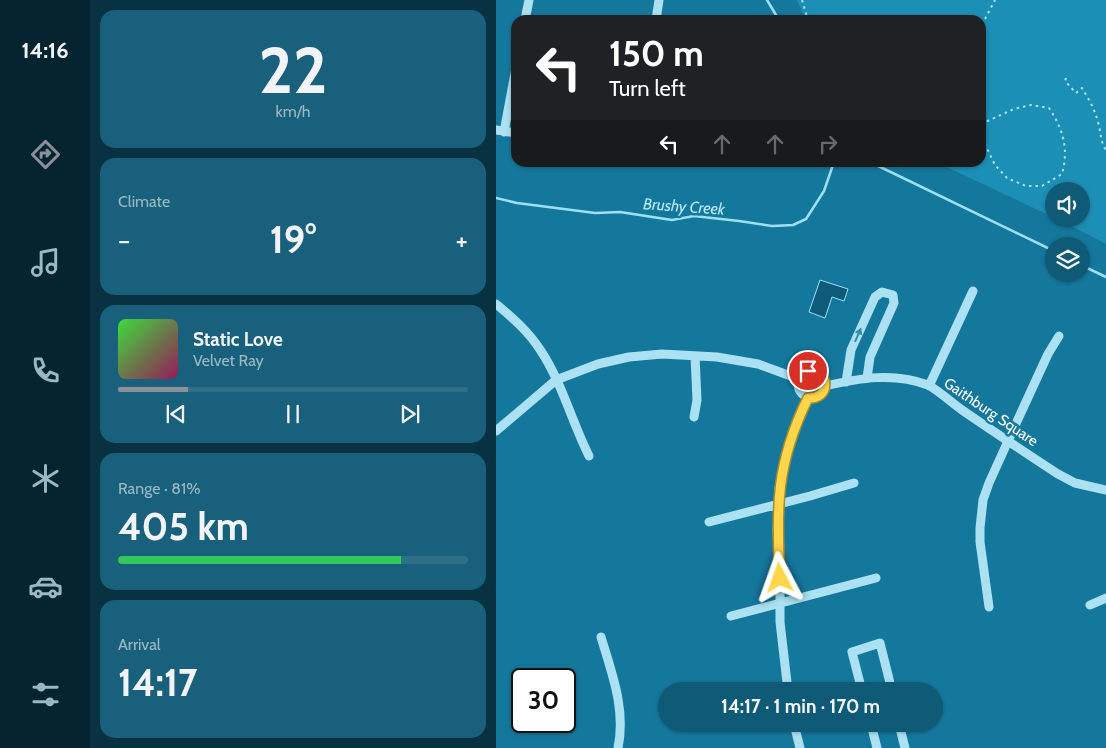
<!DOCTYPE html>
<html lang="en">
<head>
<meta charset="utf-8">
<style>
	body { margin:0; font-family:Cabin,sans-serif; background:#18607b; color:#f1f3f6; height:100vh; display:flex; flex-direction:column; font-size:19px; white-space:nowrap }
	* { box-sizing:border-box; margin:0 }
	p { font-size:16px; color:#9bb9c5 }
	.icon { flex:none; width:28px; height:28px; fill:none; stroke:currentColor; stroke-width:2; stroke-linecap:round; stroke-linejoin:round }
	.map { position:relative; flex:1; overflow:hidden }
	.sheet { display:flex; flex-direction:column; gap:10px; padding:10px; background:#083241; width:406px }
	.sheet>* { flex:none }
	.top-card { position:absolute; left:15px; top:15px; width:475px; height:152px; border-radius:15px; box-shadow:0 1px 4px #0004; background:#202124; color:#fff; overflow:hidden }
	.fabs { position:absolute; left:549px; top:182px; display:grid; gap:10px }
	.fabs a { display:grid; place-items:center; width:45px; height:45px; border-radius:50%; background:#0f5a76; box-shadow:0 1px 4px #0004; font-size:25px }
	.speed { position:absolute; left:15px; top:668px; display:flex; gap:10px; font-size:25px; font-weight:700; text-align:center }
	.speed>* { display:grid; place-content:center; width:65px; height:65px; border-radius:50%; background:#0f5a76; box-shadow:0 1px 4px #0004; line-height:1 }
	.speed .limit { border:2px solid #111; border-radius:8px; background:#fff; color:#111 }
	.pin { position:absolute; display:grid; place-items:center; width:42px; height:42px; color:#fff; margin:-21px; border:2px solid #fff; border-radius:50%; box-shadow:0 1px 5px #0007 }
	.me { position:absolute; width:55px; margin:-28px; rotate:356deg; stroke-linejoin:round; filter:drop-shadow(0 0 4px #0008) }
	.turn { display:flex; align-items:center; gap:18px; height:105px; padding:0 15px; font-size:22px }
	.turn .icon { width:65px; height:65px; stroke-width:2.5 }
	.turn b { display:block; font-size:35px; line-height:42px }
	.lanes { display:flex; align-items:center; height:48px; padding:0 15px; background:#0003; justify-content:center; gap:25px; direction:ltr }
	.lanes .off { opacity:.35 }
	.big { font-size:38px; font-weight:800; line-height:1.1 }
	.sheet .widget { flex:1; display:flex; flex-direction:column; justify-content:center; gap:8px; min-width:0; padding:0 18px; border-radius:15px; background:#18607b }
	.sheet .dial { align-items:center; gap:0 }
	.dial b { font-size:65px; line-height:1 }
	.song { display:flex; align-items:center; gap:15px }
	.cover { width:60px; height:60px; border-radius:8px; background:linear-gradient(135deg,hsl(120 70% 55%),hsl(330 70% 35%)) }
	.played { height:5px; border-radius:2px; background:linear-gradient(90deg,#8c9099 20%,#2f6f88 20%) }
	.keys { display:flex; justify-content:space-around; direction:ltr }
	.heat { display:flex; justify-content:space-between; align-items:center; font-size:28px; direction:ltr }
	.charge { height:8px; border-radius:4px; background:linear-gradient(90deg,#34c759 81%,#2f6f88 0) }
	.trip { position:absolute; left:162px; top:682px; width:285px; height:50px; border-radius:25px; background:#0f5a76; box-shadow:0 1px 4px #0004; font-weight:800; line-height:50px; text-align:center }
	main { display:flex; flex:1; min-height:0 }
	.tab-bar { display:flex; flex-direction:column; width:90px; justify-content:space-around; align-items:center; background:#06242f; color:#9bb9c5 }
	.tab-bar .icon { width:35px; height:35px }
	.tab-bar .active { color:#8c9099 }
	.tab-bar b { font-size:22px; color:#f1f3f6 }
	.map>svg:first-child { display:block }
	.green { fill:#1c8fb6 }
	.water { fill:#0d5b79; stroke:#9de0f6 }
	.lines { fill:none; stroke-linecap:round; stroke-linejoin:round }
	.stream { stroke:#9de0f6; stroke-width:2.5 }
	.path { stroke:#abe1f3; stroke-width:2; stroke-dasharray:2.5 4; stroke-linecap:butt }
	.minor { stroke:#abe1f3; stroke-width:9 }
	.oneway { fill:#328dae }
	.route-casing { stroke:#a68a30; stroke-width:12 }
	.route { stroke:#ffd54a; stroke-width:9 }
	.labels { text-anchor:middle; stroke-width:5; stroke-linejoin:round; paint-order:stroke }
	.street-label { font-size:15px; fill:#fff; stroke:#14789d }
	.water-label { font-size:16px; font-style:italic; fill:#b7e9fa; stroke:#14789d }
</style>
</head>
<body>
<main>
<nav class="tab-bar">
<b>14:16</b>
<svg class="icon active" aria-label="directions" viewBox="0 0 24 24"><path d="M12 3l9 9-9 9-9-9zM9 14v-3h6M13 9l2 2-2 2"/></svg>
<svg class="icon" aria-label="music" viewBox="0 0 24 24"><path d="M9 18V5l10-2v13"/><circle cx="6" cy="18" r="3"/><circle cx="16" cy="16" r="3"/></svg>
<svg class="icon" aria-label="phone" viewBox="0 0 24 24"><path d="M5 4h4l2 5-3 2q2 4 5 5l2-3 5 2v4C11 20 4 13 5 4z"/></svg>
<svg class="icon" aria-label="climate" viewBox="0 0 24 24"><path d="M12 3v18M4 7l16 10M4 17L20 7"/></svg>
<svg class="icon" aria-label="car" viewBox="0 0 24 24"><path d="M5 17H2v-5l4-1 3-4h7l3 4 3 1v5h-3M9 17h6M6 11h13"/><circle cx="7" cy="17" r="2"/><circle cx="17" cy="17" r="2"/></svg>
<svg class="icon" aria-label="filters" viewBox="0 0 24 24"><path d="M4 7h16M4 17h16"/><circle cx="9" cy="7" r="2"/><circle cx="15" cy="17" r="2"/></svg>
</nav>
<section class="sheet">
<div class="widget dial"><b>22</b><p>km/h</p></div>
<div class="widget"><p>Climate</p>
<div class="heat"><a>−</a><b class="big">19°</b><a>+</a></div>
</div>
<div class="widget">
<div class="song"><i class="cover"></i><div><b>Static Love</b><p>Velvet Ray</p></div></div>
<div class="played"></div>
<div class="keys"><svg class="icon" aria-label="previous" viewBox="0 0 24 24"><path d="M18 5L8 12l10 7zM5 5v14"/></svg><svg class="icon" aria-label="pause" viewBox="0 0 24 24"><path d="M8 5v14M16 5v14"/></svg><svg class="icon" aria-label="next" viewBox="0 0 24 24"><path d="M6 5l10 7-10 7zM19 5v14"/></svg></div>
</div>
<div class="widget"><p>Range · 81%</p><b class="big">405 km</b><div class="charge"></div></div>
<div class="widget"><p>Arrival</p><b class="big">14:17</b></div>
</section>
<div class="map">
<svg width="610" height="748" viewBox="0 0 610 748">
	<rect width="100%" height="100%" fill="#14789d"/>
	<!-- green -->
	<path class="green" d="M301 0H610V244L562 219H585V191H558L557 217 442 163 485 162V20H310Z"/>
	<!-- water -->
	<path class="water" d="M324 280 352 289 348 301 336 297 329 318 313 312Z"/>
	<g class="lines">
		<!-- stream -->
		<path class="stream" d="M271 0 283 20
			M374 162 558 251
			M0 198 21 203 99 213 124 212 176 220 198 216 243 221 276 226 297 225 310 219 328 191 338 162
			M585 265 610 277"/>
		<!-- path -->
		<path class="path" d="M306 0 312 20
			M489 19 499 0
			M570 78 569 81 580 93 586 88C594 101 600 112 603 126 605 135 605 143 610 150
			M485 124 518 109 535 105 553 108C567 129 573 149 566 174L546 186H530L511 178 499 165 485 136"/>
		<!-- minor -->
		<path class="minor" d="M29 20 33 0
			M160 20 163 0
			M0 130 20 133
			M8 132 20 68
			M0 304C17 318 33 332 45 351 66 383 76 422 93 456
			M302 384a14 14 0 1 1 28 0a14 14 0 1 1-28 0Z
			M350 382 355 350 379 297 386 292 397 295 398 303 374 357 371 378
			M329 386C364 378 398 372 432 385 442 390 456 403 466 410 498 432 530 453 562 474L579 483 610 490
			M433 386 477 291
			M198 417 201 400 199 356
			M0 431 60 380 102 364 133 357 166 354 221 357 262 364 303 379
			M213 522 314 496 358 483
			M594 605 610 598
			M493 607 484 542V528L487 500 493 483 512 441 552 354 563 336
			M235 616 380 578
			M105 637C116 674 130 709 122 748
			M292 691 284 622V578L281 530 283 488 292 446 299 426 312 398
			M366 691 356 652 384 643 396 691
			M298 724 304 748
			M375 724 381 748
			M403 724 409 748"/>
	</g>
	<!-- one-way arrows -->
	<defs><path id="oneway-solid" d="M-6-.8H1V-3.2L6.5 0L1 3.2V.8H-6Z" transform="scale(1.25)"/></defs>
	<use class="oneway" href="#oneway-solid" transform="translate(362 335) rotate(-66)"/>
	<g class="lines">
		<!-- route casing -->
		<g class="route-casing">
			<path id="route" d="M284 578C280 508 280 463 312 398 334 400 335 370 312 371"/>
		</g>
		<!-- route -->
		<use href="#route" class="route"/>
	</g>
	<g class="labels">
		<!-- street labels -->
		<g class="street-label">
			<text transform="translate(495 412) rotate(34)" y="5">Gaithburg Square</text>
		</g>
		<!-- water labels -->
		<g class="water-label">
			<text transform="translate(188 206) rotate(4)" y="6">Brushy Creek</text>
		</g>
	</g>
</svg>
<div class="fabs">
<a><svg class="icon" aria-label="sound" viewBox="0 0 24 24"><path d="M4 9h4l5-4v14l-5-4H4zM17 9q2 3 0 6"/></svg></a>
<a><svg class="icon" aria-label="layers" viewBox="0 0 24 24"><path d="M12 4l9 5-9 5-9-5zM3 14l9 5 9-5"/></svg></a>
</div>
<div class="speed"><div class="limit">30</div></div>
<div class="pin" style="left:312px;top:371px;background:#d93025"><svg class="icon" aria-label="arrive" viewBox="0 0 24 24"><path d="M6 21V4h12l-3 4 3 4H6"/></svg></div>
<svg class="me" style="left:284px;top:578px" viewBox="-20 -20 40 40"><path d="M0-17L14 15 0 8-14 15z" fill="#ffd54a" stroke="#fff" stroke-width="4"/></svg>
<div class="trip">14:17 · 1 min · 170 m</div>
<div class="top-card">
<div class="turn"><svg class="icon" aria-label="left" viewBox="0 0 24 24"><path d="M17 20v-9H6M10 6l-5 5 5 5"/></svg><div><b>150 m</b>Turn left</div></div>
<div class="lanes"><svg class="icon" aria-label="left" viewBox="0 0 24 24"><path d="M17 20v-9H6M10 6l-5 5 5 5"/></svg><svg class="icon off" aria-label="ahead" viewBox="0 0 24 24"><path d="M12 20V5M6 11l6-6 6 6"/></svg><svg class="icon off" aria-label="ahead" viewBox="0 0 24 24"><path d="M12 20V5M6 11l6-6 6 6"/></svg><svg class="icon off" aria-label="right" viewBox="0 0 24 24"><path d="M7 20v-9h11M14 6l5 5-5 5"/></svg></div>
</div>
</div>
</main>
</body>
</html>
